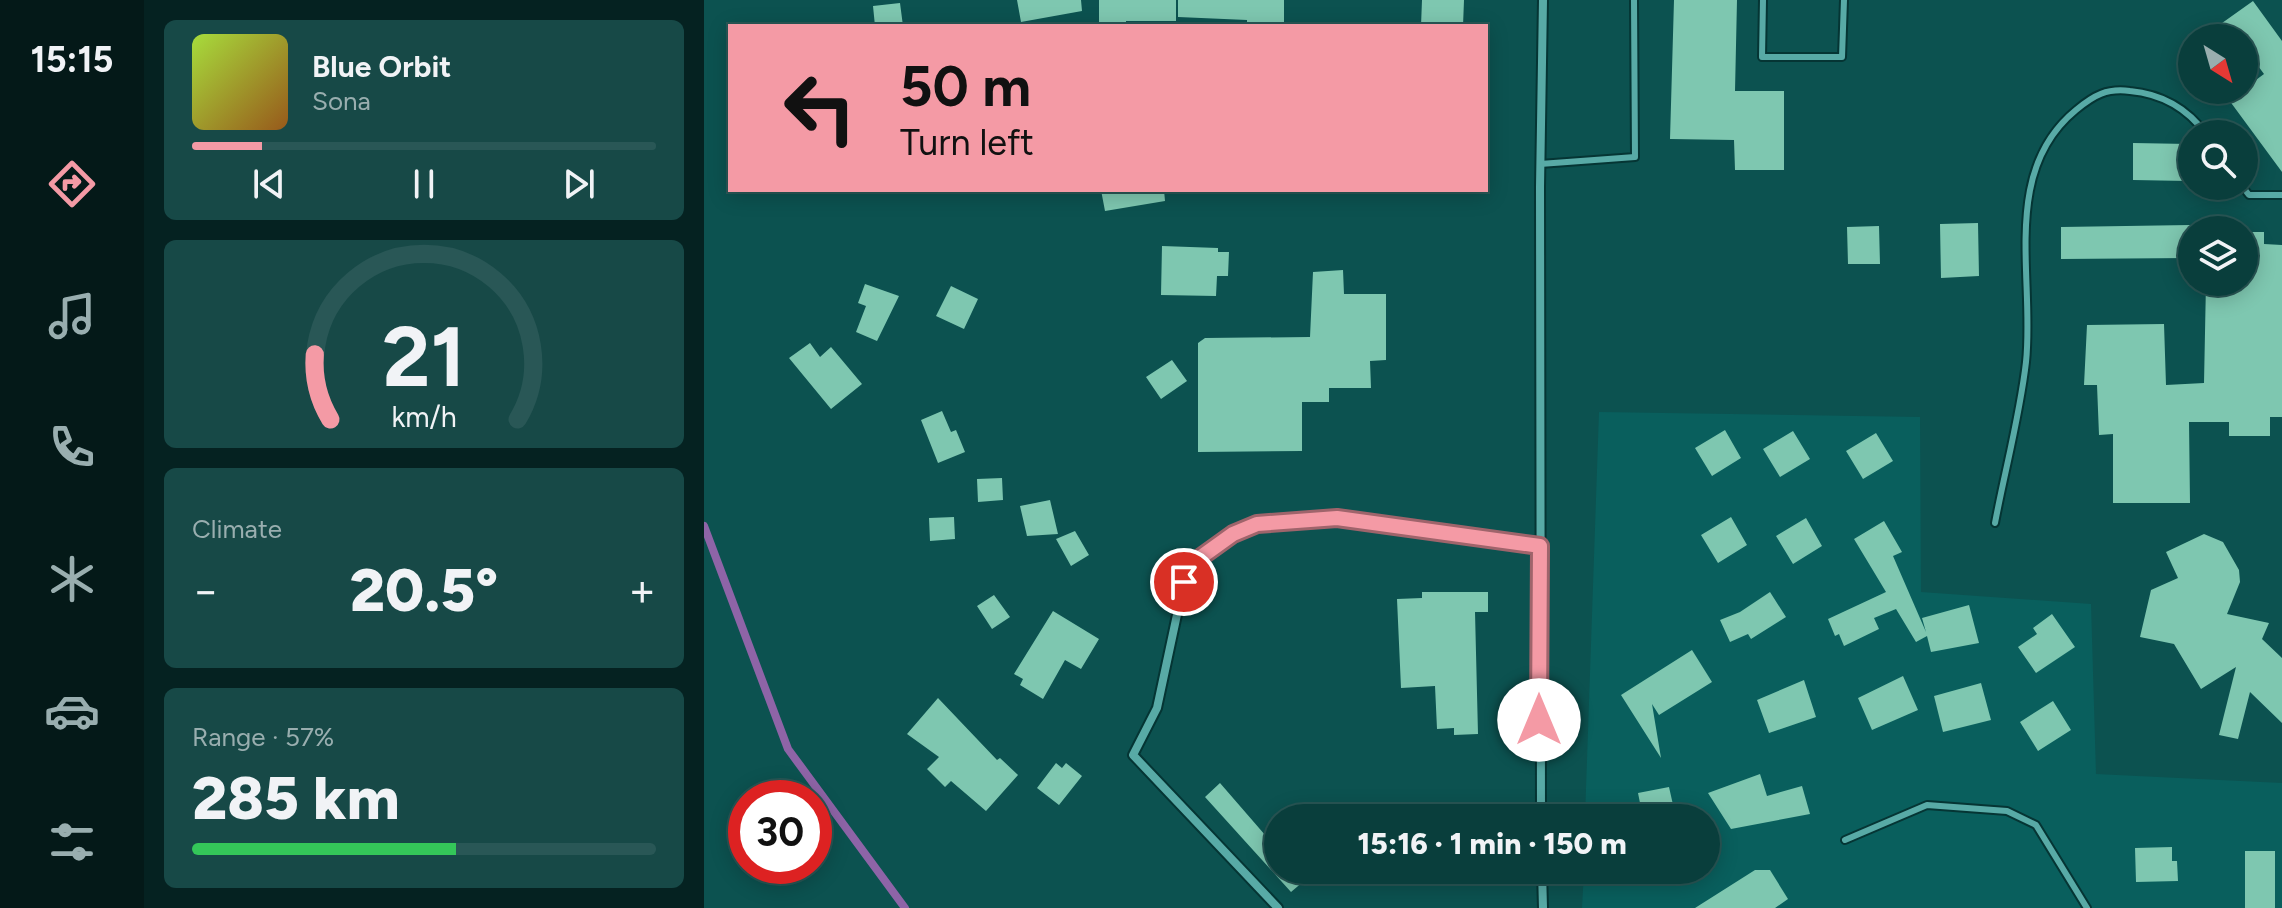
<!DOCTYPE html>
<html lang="en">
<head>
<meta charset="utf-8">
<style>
	body { margin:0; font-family:Figtree,sans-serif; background:#174947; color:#f1f3f6; height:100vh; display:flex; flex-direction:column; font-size:30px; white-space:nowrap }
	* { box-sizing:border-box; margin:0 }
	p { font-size:26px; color:#99aeaf }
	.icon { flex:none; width:44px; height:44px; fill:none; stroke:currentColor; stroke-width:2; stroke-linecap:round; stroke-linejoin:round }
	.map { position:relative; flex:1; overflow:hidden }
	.drawer { display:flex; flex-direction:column; gap:20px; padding:20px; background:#052221; width:560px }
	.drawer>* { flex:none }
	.hud { position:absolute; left:24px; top:24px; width:760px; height:168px; border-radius:0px; box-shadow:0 4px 20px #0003,0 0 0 2px #295756; background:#f49aa5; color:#111; overflow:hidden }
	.needle { width:52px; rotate:143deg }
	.fabs { position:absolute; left:1474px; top:24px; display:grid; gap:16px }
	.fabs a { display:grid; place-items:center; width:80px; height:80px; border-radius:50%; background:#093e3c; box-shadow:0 4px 20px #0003,0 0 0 2px #295756; font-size:40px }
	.speed { position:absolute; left:24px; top:780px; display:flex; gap:16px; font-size:40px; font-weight:700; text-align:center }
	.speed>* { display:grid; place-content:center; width:104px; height:104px; border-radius:50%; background:#093e3c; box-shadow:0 4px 20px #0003,0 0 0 2px #295756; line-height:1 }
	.speed .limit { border:12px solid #d22; background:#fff; color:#111 }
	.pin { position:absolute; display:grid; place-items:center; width:68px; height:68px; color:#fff; margin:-34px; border:4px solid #fff; border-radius:50%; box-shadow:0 2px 8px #0007 }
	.me { position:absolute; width:88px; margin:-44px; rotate:0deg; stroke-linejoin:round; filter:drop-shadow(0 0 6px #0008) }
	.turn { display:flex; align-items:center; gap:28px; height:168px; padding:0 40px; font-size:36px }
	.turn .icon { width:104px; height:104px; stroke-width:2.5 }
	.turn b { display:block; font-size:56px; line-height:68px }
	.big { font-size:60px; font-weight:800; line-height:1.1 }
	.drawer .tile { flex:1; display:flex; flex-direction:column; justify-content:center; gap:12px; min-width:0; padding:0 28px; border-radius:12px; background:#174947 }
	.drawer .dial { align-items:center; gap:0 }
	.dial svg { height:208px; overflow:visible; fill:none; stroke:#295756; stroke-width:7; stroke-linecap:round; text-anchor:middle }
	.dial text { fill:#f1f3f6; stroke:none }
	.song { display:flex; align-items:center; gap:24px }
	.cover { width:96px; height:96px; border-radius:12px; background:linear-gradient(135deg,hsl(80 70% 55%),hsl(30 70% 35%)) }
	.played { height:8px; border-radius:4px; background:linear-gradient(90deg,#f49aa5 15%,#295756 15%) }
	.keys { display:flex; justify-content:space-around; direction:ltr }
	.heat { display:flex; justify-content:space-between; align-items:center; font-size:44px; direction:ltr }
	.charge { height:12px; border-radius:6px; background:linear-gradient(90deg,#34c759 57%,#295756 0) }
	.trip { position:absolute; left:560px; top:804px; width:456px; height:80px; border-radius:40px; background:#093e3c; box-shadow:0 4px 20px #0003,0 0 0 2px #295756; font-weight:800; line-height:80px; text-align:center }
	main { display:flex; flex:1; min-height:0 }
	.tabs { display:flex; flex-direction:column; width:144px; justify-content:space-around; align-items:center; background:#041918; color:#99aeaf }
	.tabs .icon { width:56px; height:56px }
	.tabs .current { color:#f49aa5 }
	.tabs b { font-size:36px; color:#f1f3f6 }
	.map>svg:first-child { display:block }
	.built { fill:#095f5d }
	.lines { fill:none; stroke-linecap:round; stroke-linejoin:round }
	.stream { stroke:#8e64a7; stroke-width:8 }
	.building { fill:#7ec7b0 }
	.lane-casing { stroke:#053534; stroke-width:10 }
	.street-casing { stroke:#053534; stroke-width:12 }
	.lane { stroke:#58aaa6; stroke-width:6 }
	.street { stroke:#58aaa6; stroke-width:8 }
	.route-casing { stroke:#9f646b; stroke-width:20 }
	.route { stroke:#f49aa5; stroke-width:14 }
</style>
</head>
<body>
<main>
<nav class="tabs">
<b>15:15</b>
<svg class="icon current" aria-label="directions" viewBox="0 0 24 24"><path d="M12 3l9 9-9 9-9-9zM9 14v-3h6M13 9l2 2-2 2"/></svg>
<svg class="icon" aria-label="music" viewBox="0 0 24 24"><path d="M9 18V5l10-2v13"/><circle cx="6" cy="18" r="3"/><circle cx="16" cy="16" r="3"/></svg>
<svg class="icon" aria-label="phone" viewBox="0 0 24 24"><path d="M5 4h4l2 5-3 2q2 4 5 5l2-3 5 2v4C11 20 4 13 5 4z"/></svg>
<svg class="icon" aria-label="climate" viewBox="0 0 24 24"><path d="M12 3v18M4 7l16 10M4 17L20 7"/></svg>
<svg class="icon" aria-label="car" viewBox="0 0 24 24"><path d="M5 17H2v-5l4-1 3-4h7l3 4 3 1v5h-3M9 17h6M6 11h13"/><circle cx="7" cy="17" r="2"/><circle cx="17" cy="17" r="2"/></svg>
<svg class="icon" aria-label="filters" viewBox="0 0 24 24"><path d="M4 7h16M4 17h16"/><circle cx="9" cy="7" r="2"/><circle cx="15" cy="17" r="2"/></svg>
</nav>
<section class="drawer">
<div class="tile">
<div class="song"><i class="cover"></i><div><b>Blue Orbit</b><p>Sona</p></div></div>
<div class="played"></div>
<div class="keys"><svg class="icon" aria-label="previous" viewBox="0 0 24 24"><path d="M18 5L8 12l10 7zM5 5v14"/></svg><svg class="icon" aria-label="pause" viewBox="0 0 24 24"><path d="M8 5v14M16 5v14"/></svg><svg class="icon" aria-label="next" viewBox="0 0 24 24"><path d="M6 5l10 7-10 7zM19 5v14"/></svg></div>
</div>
<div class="tile dial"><svg viewBox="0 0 100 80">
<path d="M14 69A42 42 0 1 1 86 69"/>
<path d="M14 69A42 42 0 0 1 8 44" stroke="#f49aa5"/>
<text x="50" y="56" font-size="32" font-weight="700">21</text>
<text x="50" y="72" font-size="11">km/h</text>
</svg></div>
<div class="tile"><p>Climate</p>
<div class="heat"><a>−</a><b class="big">20.5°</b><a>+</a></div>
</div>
<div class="tile"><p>Range · 57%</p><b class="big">285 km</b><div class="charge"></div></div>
</section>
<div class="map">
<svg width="1578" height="908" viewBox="0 0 1578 908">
	<rect width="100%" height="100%" fill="#0c5250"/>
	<!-- built -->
	<path class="built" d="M895 412 1216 417 1217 592 1387 604 1392 774 1578 783V908H878L880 870H1002V818H881Z"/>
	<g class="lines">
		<!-- stream -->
		<path class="stream" d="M0 526 84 749 201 908"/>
	</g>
	<!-- building -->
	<path class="building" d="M313 0H377L378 11 317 22Z
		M395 0H472V21H422V26H395Z
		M474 0H580V24L543 25V20L474 17Z
		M718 0H760L759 26H717Z
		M970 0H1033L1031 91H1080V170H1031L1030 140 966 139Z
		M1549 1 1578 41V172L1525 100 1560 74 1540 47V38H1497Z
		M196 3 199 26H171L169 6Z
		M1429 143 1485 144 1484 181 1429 180Z
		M397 190H460L461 201 401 211Z
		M1274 223 1275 276 1237 278 1236 224Z
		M1486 225V258L1357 259V227Z
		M1175 226 1176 264H1144L1143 227Z
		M1540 232H1560V244L1578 245V417H1566V436H1525V422H1485L1486 503H1409V434L1395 435 1393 385H1380L1383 325 1460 324 1462 385 1500 383 1502 282H1540Z
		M458 246 514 248V252H525L524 276H513L512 296 457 295Z
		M639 270 640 294H682V360L666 361 667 388H625V402H598V451L494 452V343L501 338 606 337 609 272Z
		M161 284 195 296 173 341 152 332 162 306 154 303Z
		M247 286 274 299 260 329 232 316Z
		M106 343 116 357 127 347 158 384 127 409 85 358Z
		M468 360 483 381 457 399 442 377Z
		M238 411 247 432 252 430 261 452 234 463 217 420Z
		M1021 430 1037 458 1008 476 991 448Z
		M1089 431 1106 459 1076 477 1059 449Z
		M1172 433 1189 461 1159 479 1142 451Z
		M298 478 299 500 274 502 273 479Z
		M346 500 354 534 323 536 316 506Z
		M250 517 251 539 226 541 225 518Z
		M1027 517 1043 545 1014 563 997 535Z
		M1102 518 1118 546 1089 564 1072 536Z
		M1180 521 1198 552 1189 556 1222 632 1218 618 1265 605 1275 643 1227 652 1223 636 1212 642 1192 609 1170 618 1175 629 1140 646 1135 634 1131 636 1124 619 1182 592 1150 539Z
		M371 531 385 555 367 566 352 539Z
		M1500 534 1519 542 1535 570 1536 582 1523 614 1565 623 1558 639 1578 658V723L1546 692 1534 739 1515 735 1532 667 1497 689 1470 644 1436 637 1447 590 1474 578 1462 552Z
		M718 592H784V612H771L774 734 750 735V728L733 729 731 686 697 688 693 599 718 598Z
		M1066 592 1082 617 1047 639 1044 634 1026 642 1016 620 1036 612Z
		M290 595 306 617 288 629 273 606Z
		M349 611 395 639 377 669 361 660 339 699 316 685 319 679 310 674Z
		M1348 614 1371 647 1332 673 1314 647 1333 634 1329 628Z
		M988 650 1008 682 955 715 948 704 957 758 917 695Z
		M1199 676 1214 710 1168 730 1154 698Z
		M1100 680 1112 717 1065 733 1053 700Z
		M1277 683 1287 720 1239 732 1230 696Z
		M234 698 293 760 296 758 314 775 282 811 247 781 241 787 223 769 235 757 203 734Z
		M1349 701 1367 730 1334 751 1316 722Z
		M352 763 358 768 362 763 378 776 355 805 333 788Z
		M1056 774 1063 796 1098 786 1106 814 1027 829 1004 793Z
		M516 783 574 850V870H591L600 881 587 892 501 797Z
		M965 787 972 818H939L934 793Z
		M1468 847V861H1473L1474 881 1432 882 1431 848Z
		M1541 851H1571V908H1541Z
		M1051 870H1066L1084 899 1071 908H991Z"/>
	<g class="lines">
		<!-- lane casing -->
		<g class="lane-casing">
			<path id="lane" d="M1059 0 1058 57H1138L1140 0
				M836 164 931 157 930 0
				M1538 186 1545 195H1578
				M1291 523C1301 470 1316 415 1322 362 1331 278 1296 172 1372 110 1390 95 1403 88 1426 91 1459 94 1483 108 1502 134
				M1141 840 1223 805 1303 811 1332 825 1383 908"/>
		</g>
		<!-- street casing -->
		<g class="street-casing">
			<path id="street" d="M837 818 836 187 839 0
				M838 870 839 908
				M574 908 429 755 453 708 480 582 497 557 529 534 553 524 633 518 836 546"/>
		</g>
		<!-- lane -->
		<use href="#lane" class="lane"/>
		<!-- street -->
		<use href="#street" class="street"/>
	</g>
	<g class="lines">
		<!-- route casing -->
		<g class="route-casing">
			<path id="route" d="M480 582 497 557 529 534 553 524 633 518 836 546 835 720"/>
		</g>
		<!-- route -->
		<use href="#route" class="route"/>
	</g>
</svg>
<div class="fabs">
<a><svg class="needle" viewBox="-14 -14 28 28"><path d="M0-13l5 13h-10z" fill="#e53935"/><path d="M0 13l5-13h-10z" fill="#99aeaf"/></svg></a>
<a><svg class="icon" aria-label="search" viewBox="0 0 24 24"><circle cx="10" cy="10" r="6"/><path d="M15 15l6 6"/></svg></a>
<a><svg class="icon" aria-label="layers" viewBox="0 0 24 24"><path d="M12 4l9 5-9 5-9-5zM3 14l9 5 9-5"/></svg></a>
</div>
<div class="speed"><div class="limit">30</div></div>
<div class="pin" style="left:480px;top:582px;background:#d93025"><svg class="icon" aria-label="arrive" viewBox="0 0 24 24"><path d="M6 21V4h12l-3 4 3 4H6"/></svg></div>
<svg class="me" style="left:835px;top:720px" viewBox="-20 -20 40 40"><circle r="19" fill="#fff"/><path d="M0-13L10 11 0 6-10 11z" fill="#f49aa5"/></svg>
<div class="trip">15:16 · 1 min · 150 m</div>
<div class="hud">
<div class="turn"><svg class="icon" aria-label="left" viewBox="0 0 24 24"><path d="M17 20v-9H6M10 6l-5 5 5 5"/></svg><div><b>50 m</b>Turn left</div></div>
</div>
</div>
</main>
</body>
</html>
